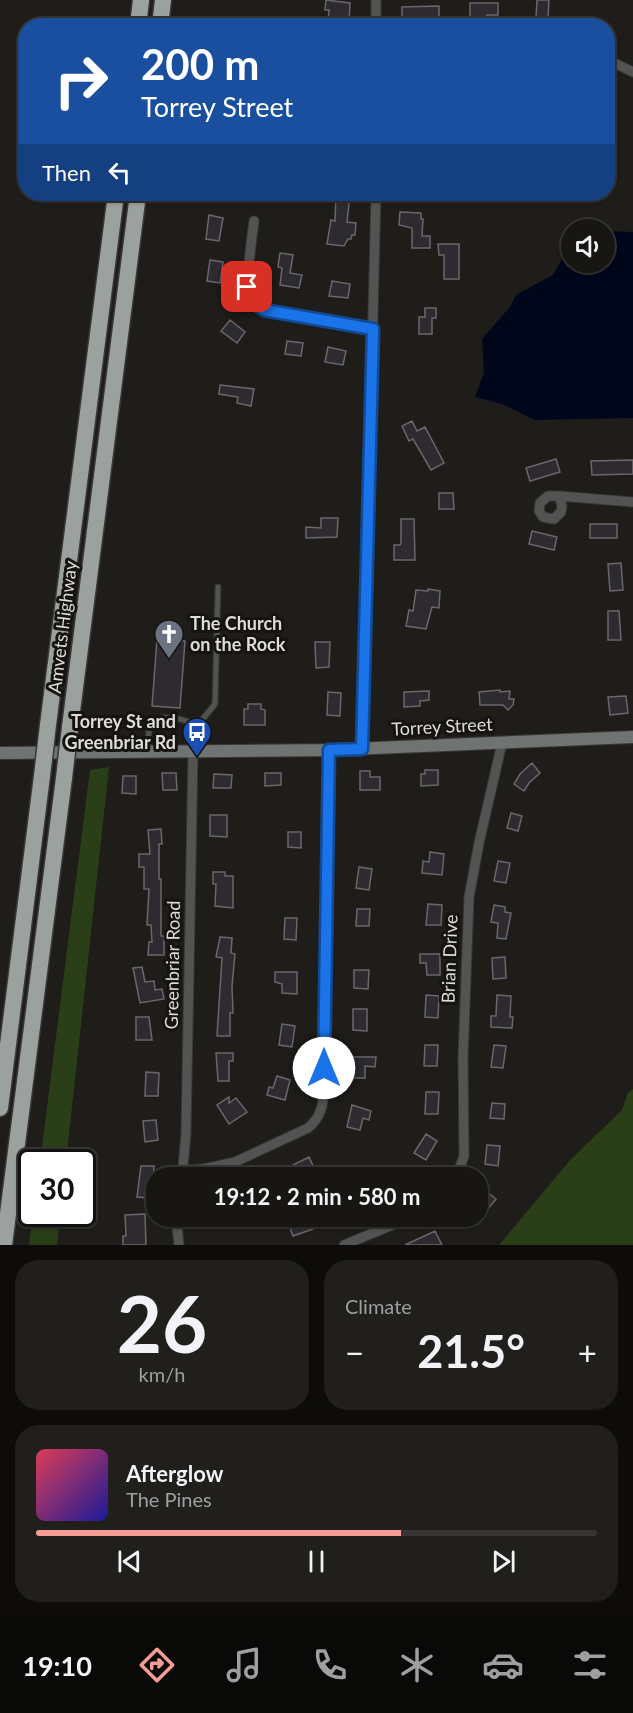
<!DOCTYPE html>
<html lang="en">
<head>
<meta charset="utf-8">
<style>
	body { margin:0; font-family:Lato,sans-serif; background:#201f1c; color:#f1f3f6; height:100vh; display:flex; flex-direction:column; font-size:22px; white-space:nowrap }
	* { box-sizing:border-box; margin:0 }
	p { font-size:20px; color:#9e9fa0 }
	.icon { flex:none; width:33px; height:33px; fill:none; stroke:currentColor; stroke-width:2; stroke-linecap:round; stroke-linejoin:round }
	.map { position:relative; height:1245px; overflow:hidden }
	.panel { display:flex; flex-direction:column; gap:15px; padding:15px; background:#0d0c0a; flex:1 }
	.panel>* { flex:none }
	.guide { position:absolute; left:18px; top:18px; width:597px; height:183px; border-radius:24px; box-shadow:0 2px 4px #0004,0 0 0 2px #363533; background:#1a4fa0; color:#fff; overflow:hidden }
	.buttons { position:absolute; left:561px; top:219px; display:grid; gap:12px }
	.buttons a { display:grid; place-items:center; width:54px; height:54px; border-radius:50%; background:#171613; box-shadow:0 2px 4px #0004,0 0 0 2px #363533; font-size:30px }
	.speed { position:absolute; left:18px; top:1149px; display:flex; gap:12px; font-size:30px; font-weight:700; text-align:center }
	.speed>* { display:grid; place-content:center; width:78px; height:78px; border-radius:50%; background:#171613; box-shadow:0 2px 4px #0004,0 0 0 2px #363533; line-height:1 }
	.speed .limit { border:3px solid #111; border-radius:9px; background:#fff; color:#111 }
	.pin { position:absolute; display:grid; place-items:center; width:51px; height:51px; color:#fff; margin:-26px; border-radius:12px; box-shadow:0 3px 9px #0006 }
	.me { position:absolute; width:66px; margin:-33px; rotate:0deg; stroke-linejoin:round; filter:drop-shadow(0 0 4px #0008) }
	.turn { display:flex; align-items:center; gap:21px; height:126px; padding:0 24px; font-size:27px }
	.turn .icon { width:78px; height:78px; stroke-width:2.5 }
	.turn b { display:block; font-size:42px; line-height:51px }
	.then { display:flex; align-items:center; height:57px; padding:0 24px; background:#0003; gap:12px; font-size:22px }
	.big { font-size:45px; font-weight:700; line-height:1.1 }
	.panel .widget { flex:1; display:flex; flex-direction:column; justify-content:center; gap:9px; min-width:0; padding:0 21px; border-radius:24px; background:#201f1c }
	.panel .dial { align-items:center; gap:0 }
	.dial b { font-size:78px; line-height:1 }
	.song { display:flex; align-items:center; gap:18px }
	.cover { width:72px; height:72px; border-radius:9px; background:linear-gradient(135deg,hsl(350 70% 55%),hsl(240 70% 35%)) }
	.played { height:6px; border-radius:3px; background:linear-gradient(90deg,#f59c94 65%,#363533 65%) }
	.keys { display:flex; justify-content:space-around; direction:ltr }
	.heat { display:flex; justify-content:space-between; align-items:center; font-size:33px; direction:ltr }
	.panel .tiles { flex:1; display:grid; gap:15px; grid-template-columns:1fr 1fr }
	.widget:last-child { grid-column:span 2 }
	.trip { position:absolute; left:146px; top:1167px; width:342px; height:60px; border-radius:24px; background:#171613; box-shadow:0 2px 4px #0004,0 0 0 2px #363533; font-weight:700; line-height:60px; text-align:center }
	.dock { display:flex; height:96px; justify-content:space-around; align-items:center; background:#090908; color:#9e9fa0 }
	.dock .icon { width:42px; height:42px }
	.dock .active { color:#f59c94 }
	.dock b { font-size:27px; color:#f1f3f6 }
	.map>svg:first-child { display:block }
	.green { fill:#2a3e17 }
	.water { fill:#00071b }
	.building { fill:#2d2b2f; stroke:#6a676c; stroke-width:1.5 }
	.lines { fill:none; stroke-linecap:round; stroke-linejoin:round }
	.service-casing { stroke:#3a3834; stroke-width:7 }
	.minor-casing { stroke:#3a3834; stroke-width:11 }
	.secondary-casing { stroke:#3a3834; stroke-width:14 }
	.motorway-casing { stroke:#3a3834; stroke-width:19 }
	.service { stroke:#525453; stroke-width:4.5 }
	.minor { stroke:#525453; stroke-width:9 }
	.secondary { stroke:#6f7372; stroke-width:12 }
	.motorway { stroke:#9aa19f; stroke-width:16 }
	.motorway-bridge-casing { stroke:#3a3834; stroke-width:19; stroke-linecap:butt }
	.motorway-bridge { stroke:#9aa19f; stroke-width:16 }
	.route-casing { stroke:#114b97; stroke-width:15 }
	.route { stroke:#1a73e8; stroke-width:10 }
	.labels { text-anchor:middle; stroke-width:6; stroke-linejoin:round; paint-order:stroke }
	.poi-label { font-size:18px; font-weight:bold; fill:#deddda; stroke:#161410; text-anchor:start }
	.street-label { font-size:18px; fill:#deddda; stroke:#161410 }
</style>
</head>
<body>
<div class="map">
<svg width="633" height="1245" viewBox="0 0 633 1245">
	<rect width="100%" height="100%" fill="#1f1d19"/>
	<!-- green -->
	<path class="green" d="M109 767 66 1162H40L90 770Z
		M633 1089V1245H499L572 1158 622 1110 628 1093Z
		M33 1214H60L57 1245H29Z"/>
	<!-- water -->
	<path class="water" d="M605 231 633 232V418L535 420 502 404 475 397 484 373 482 339 510 307 516 295 553 275 568 248 571 246 572 262H604Z"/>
	<!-- building -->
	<path class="building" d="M326 0 350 3 349 23 328 22 329 10H325Z
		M537 0H549L548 17H536Z
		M470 3H498V15H487V20H470Z
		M439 6V20L402 23V7Z
		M336 194H350L347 222 356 223 355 235H352L351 239H348L344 246 327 244 331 220 335 221Z
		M400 212 421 213V219H423L422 236H430V248H412V228L399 225Z
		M209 215 223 218 219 241 206 239Z
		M438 244H459V279H444V255H439Z
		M280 253 293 255 290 273 302 275 299 288 280 285 282 268 278 267Z
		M210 260 223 262 220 283 207 281Z
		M332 281 350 284 348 298 329 296Z
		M425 308H436V318H432V334H419V317H425Z
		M230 320 245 332 237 343 221 331Z
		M287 341 303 343 301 356 285 354Z
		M328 347 346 351 343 365 325 362Z
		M220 385 254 389 251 406 237 403 238 397 219 394Z
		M412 421 417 431 425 427 444 463 431 470 413 439 409 441 402 426Z
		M556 459 560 472 530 481 526 468Z
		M633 460V474L592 475 591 461Z
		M439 493H453L454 509H439Z
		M321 518H338L337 537 306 538V527L321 528Z
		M401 519H414L415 560H394V545H400L401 543Z
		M590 524H617V538H590Z
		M532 531 557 537 554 550 529 544Z
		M621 563 623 590 610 591 608 564Z
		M428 589 440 591 439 608 432 607 426 629 406 626 409 610 413 611 416 590 428 591Z
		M608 611H619L621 640H608Z
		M157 639 185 641 180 708 152 706Z
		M315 642H330L329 667 316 668Z
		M500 690V692L510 691 509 699H514L513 705 508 710 503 705H480L479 692Z
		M429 691V700L420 701V706L404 707V692Z
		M328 692 341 693 340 716 327 715Z
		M626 696 628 713 610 715 608 697Z
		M248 704H261V709L265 710V725H244V709H248Z
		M532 763 540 773 529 783 524 791 514 784 520 774Z
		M425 770H438V785L421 786V774H425Z
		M360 771H370V777H380V790H360Z
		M162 773H176L177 790H163Z
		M265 773H281V785L265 786Z
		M214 774 232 775 231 788H213Z
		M123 776H136V794L122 793Z
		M511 813 522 816 518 831 507 828Z
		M210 815H227V837L210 836Z
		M161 829 162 844H159V879H161V936H164V955H148L149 942H152L151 925H147L149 889H144V867H139V854H150L148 830Z
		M288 832H301V848L288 847Z
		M430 852 444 854 442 875 422 873 423 861 429 862Z
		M498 861 510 863 506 883 494 881Z
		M359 867 372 869 369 890 356 888Z
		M213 872H225V876H233V908L215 906 216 884H213Z
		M428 904 442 905 441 925H426Z
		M494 905 505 907V912L511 913 506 939 497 938 498 923 491 922Z
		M357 909H370L369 926H356Z
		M285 918H297L296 940 284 939Z
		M220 937 232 938 231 953 235 954 232 986 233 1013H230V1036H217L222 958 216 957Z
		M420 954H440V975H427L426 963H420Z
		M505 957 506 978 493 979 492 958Z
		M142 967 145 982 154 981 155 990 162 989 164 999 140 1003 133 968Z
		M354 970H369L368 989 354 988Z
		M275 972H297V994L282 993V984L275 982Z
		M426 995 439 996 438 1018 425 1017Z
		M497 995 511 996 510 1017H513L512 1028 491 1027V1016H496Z
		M353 1009H367V1031L353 1030Z
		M136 1017H149L152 1040H136Z
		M282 1024 295 1026 292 1047 279 1045Z
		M425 1045H438L437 1066H424Z
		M494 1045 506 1046 503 1068 491 1067Z
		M216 1053H233V1061H229V1081H218Z
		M352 1057H376L375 1067 365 1066V1078H352Z
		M146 1072 159 1073 158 1096H145Z
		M277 1076 290 1080 285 1100 267 1095 269 1087 273 1088Z
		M426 1092H439L438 1114H425Z
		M229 1097V1103L236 1098 247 1112 229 1124 217 1105Z
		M492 1103 505 1104 504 1119 490 1118Z
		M352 1105 371 1111 369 1120 363 1118 360 1130 347 1127Z
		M156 1120 158 1140 145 1142 143 1121Z
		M426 1134 437 1141 426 1160 414 1153Z
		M487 1145 500 1146 498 1166 485 1164Z
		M309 1157 315 1170 305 1175 306 1178H296L291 1166Z
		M141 1166H154L153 1184H149L148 1198 137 1197Z
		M485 1190 496 1199 483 1215 477 1210V1200Z
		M145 1214 146 1245H123V1236H126L125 1215Z
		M306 1216H308L313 1229 293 1236 288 1223Z
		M435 1231 442 1245H405Z"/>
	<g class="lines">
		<!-- service casing -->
		<g class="service-casing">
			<path id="service" d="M198 725 215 704 218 587
				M149 749C149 743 148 735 149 729 155 709 185 720 198 725V750"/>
		</g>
		<!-- minor casing -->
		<g class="minor-casing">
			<path id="minor" d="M376 26V0
				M608 60 633 72
				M254 221C252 237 244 290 251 301 256 308 264 310 271 312L373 329
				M548 496H559L562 506 561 512 554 519 543 517 539 511 540 503Z
				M559 496 633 502
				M362 749 376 194
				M183 1170 203 1169 235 1162 308 1128C321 1117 323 1106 324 1090L329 750
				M182 1178 186 1133 193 752
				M456 1178 464 1156 463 1058 469 897 479 843 502 743
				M176 1216 179 1245
				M344 1245 414 1216"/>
		</g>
		<!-- secondary casing -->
		<g class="secondary-casing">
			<path id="secondary" d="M0 753 329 750 633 737"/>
		</g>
		<!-- motorway casing -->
		<g class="motorway-casing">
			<path id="motorway" d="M138 26 141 0
				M160 26 163 0
				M48 725 116 194
				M70 727 138 194
				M0 1108 42 776
				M4 1245 64 778"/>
		</g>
		<!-- service -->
		<use href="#service" class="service"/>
		<!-- minor -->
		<use href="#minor" class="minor"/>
		<!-- secondary -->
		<use href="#secondary" class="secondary"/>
		<!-- motorway -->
		<use href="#motorway" class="motorway"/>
		<!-- motorway-bridge casing -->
		<g class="motorway-bridge-casing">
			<path id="motorway-bridge" d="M42 776 48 725
				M64 778 70 727"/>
		</g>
		<!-- motorway-bridge -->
		<use href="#motorway-bridge" class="motorway-bridge"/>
	</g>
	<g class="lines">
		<!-- route casing -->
		<g class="route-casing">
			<path id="route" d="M247 287 252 302 264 310 373 329 362 749 329 750 324 1068"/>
		</g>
		<!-- route -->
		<use href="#route" class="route"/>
	</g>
	<!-- icons -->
	<defs>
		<g id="church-pin" transform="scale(1.5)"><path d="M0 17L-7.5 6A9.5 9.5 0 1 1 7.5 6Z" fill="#6b7280" stroke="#161410"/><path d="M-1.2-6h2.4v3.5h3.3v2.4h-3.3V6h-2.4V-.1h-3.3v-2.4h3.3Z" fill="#fff"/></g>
		<g id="bus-pin" transform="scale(1.5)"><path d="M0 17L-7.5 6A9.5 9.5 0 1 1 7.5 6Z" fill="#1a4fb4" stroke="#161410"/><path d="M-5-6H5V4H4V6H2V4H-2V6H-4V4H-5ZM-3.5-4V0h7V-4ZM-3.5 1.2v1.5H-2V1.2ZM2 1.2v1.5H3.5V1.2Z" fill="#fff"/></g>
	</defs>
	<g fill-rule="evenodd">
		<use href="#church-pin" x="169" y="634"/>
		<use href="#bus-pin" x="197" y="732"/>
	</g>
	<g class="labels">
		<!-- poi labels -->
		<g class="poi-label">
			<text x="190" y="630">The Church<tspan x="190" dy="21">on the Rock</tspan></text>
			<text x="176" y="728" text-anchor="end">Torrey St and<tspan x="176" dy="21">Greenbriar Rd</tspan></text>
		</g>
		<!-- street labels -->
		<g class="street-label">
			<text transform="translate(63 627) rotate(-83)" y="6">Amvets Highway</text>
			<text transform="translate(442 727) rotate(-3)" y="6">Torrey Street</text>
			<text transform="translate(450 959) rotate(-88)" y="6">Brian Drive</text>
			<text transform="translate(173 965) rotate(-89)" y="6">Greenbriar Road</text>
		</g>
	</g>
</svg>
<div class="buttons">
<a><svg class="icon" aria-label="sound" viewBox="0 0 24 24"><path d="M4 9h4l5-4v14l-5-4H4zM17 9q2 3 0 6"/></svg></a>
</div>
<div class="speed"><div class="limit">30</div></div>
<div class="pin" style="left:247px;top:287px;background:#d93025"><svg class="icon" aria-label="arrive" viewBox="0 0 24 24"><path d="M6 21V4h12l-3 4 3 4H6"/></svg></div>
<svg class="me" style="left:324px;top:1068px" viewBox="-20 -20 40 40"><circle r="19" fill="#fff"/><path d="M0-13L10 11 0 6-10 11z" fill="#1a73e8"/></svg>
<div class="trip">19:12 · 2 min · 580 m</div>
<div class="guide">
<div class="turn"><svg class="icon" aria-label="right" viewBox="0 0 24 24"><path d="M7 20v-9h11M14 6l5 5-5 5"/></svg><div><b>200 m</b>Torrey Street</div></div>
<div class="then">Then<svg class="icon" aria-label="left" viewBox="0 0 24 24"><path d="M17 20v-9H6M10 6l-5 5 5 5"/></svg></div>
</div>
</div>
<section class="panel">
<div class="tiles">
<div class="widget dial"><b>26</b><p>km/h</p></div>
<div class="widget"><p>Climate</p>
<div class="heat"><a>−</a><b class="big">21.5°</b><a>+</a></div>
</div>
<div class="widget">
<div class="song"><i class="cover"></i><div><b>Afterglow</b><p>The Pines</p></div></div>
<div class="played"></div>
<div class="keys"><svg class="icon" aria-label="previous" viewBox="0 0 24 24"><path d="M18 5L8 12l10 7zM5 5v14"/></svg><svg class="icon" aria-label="pause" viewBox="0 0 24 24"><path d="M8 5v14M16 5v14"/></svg><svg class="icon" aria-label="next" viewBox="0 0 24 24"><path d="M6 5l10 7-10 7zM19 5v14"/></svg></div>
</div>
</div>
</section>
<nav class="dock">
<b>19:10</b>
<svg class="icon active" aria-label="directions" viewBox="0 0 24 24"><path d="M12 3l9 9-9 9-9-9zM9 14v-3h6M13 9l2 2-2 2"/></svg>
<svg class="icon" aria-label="music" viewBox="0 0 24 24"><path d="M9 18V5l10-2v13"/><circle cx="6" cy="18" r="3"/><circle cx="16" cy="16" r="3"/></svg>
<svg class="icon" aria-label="phone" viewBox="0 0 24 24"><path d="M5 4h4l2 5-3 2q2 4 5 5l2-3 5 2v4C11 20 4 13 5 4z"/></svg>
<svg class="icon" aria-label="climate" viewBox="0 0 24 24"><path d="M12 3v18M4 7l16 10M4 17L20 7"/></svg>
<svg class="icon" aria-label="car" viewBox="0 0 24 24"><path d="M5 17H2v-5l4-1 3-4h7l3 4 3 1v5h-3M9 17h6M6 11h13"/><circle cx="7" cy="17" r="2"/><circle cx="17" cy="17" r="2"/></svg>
<svg class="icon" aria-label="filters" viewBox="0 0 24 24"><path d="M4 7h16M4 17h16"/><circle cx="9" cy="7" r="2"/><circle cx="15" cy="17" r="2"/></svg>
</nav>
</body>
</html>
